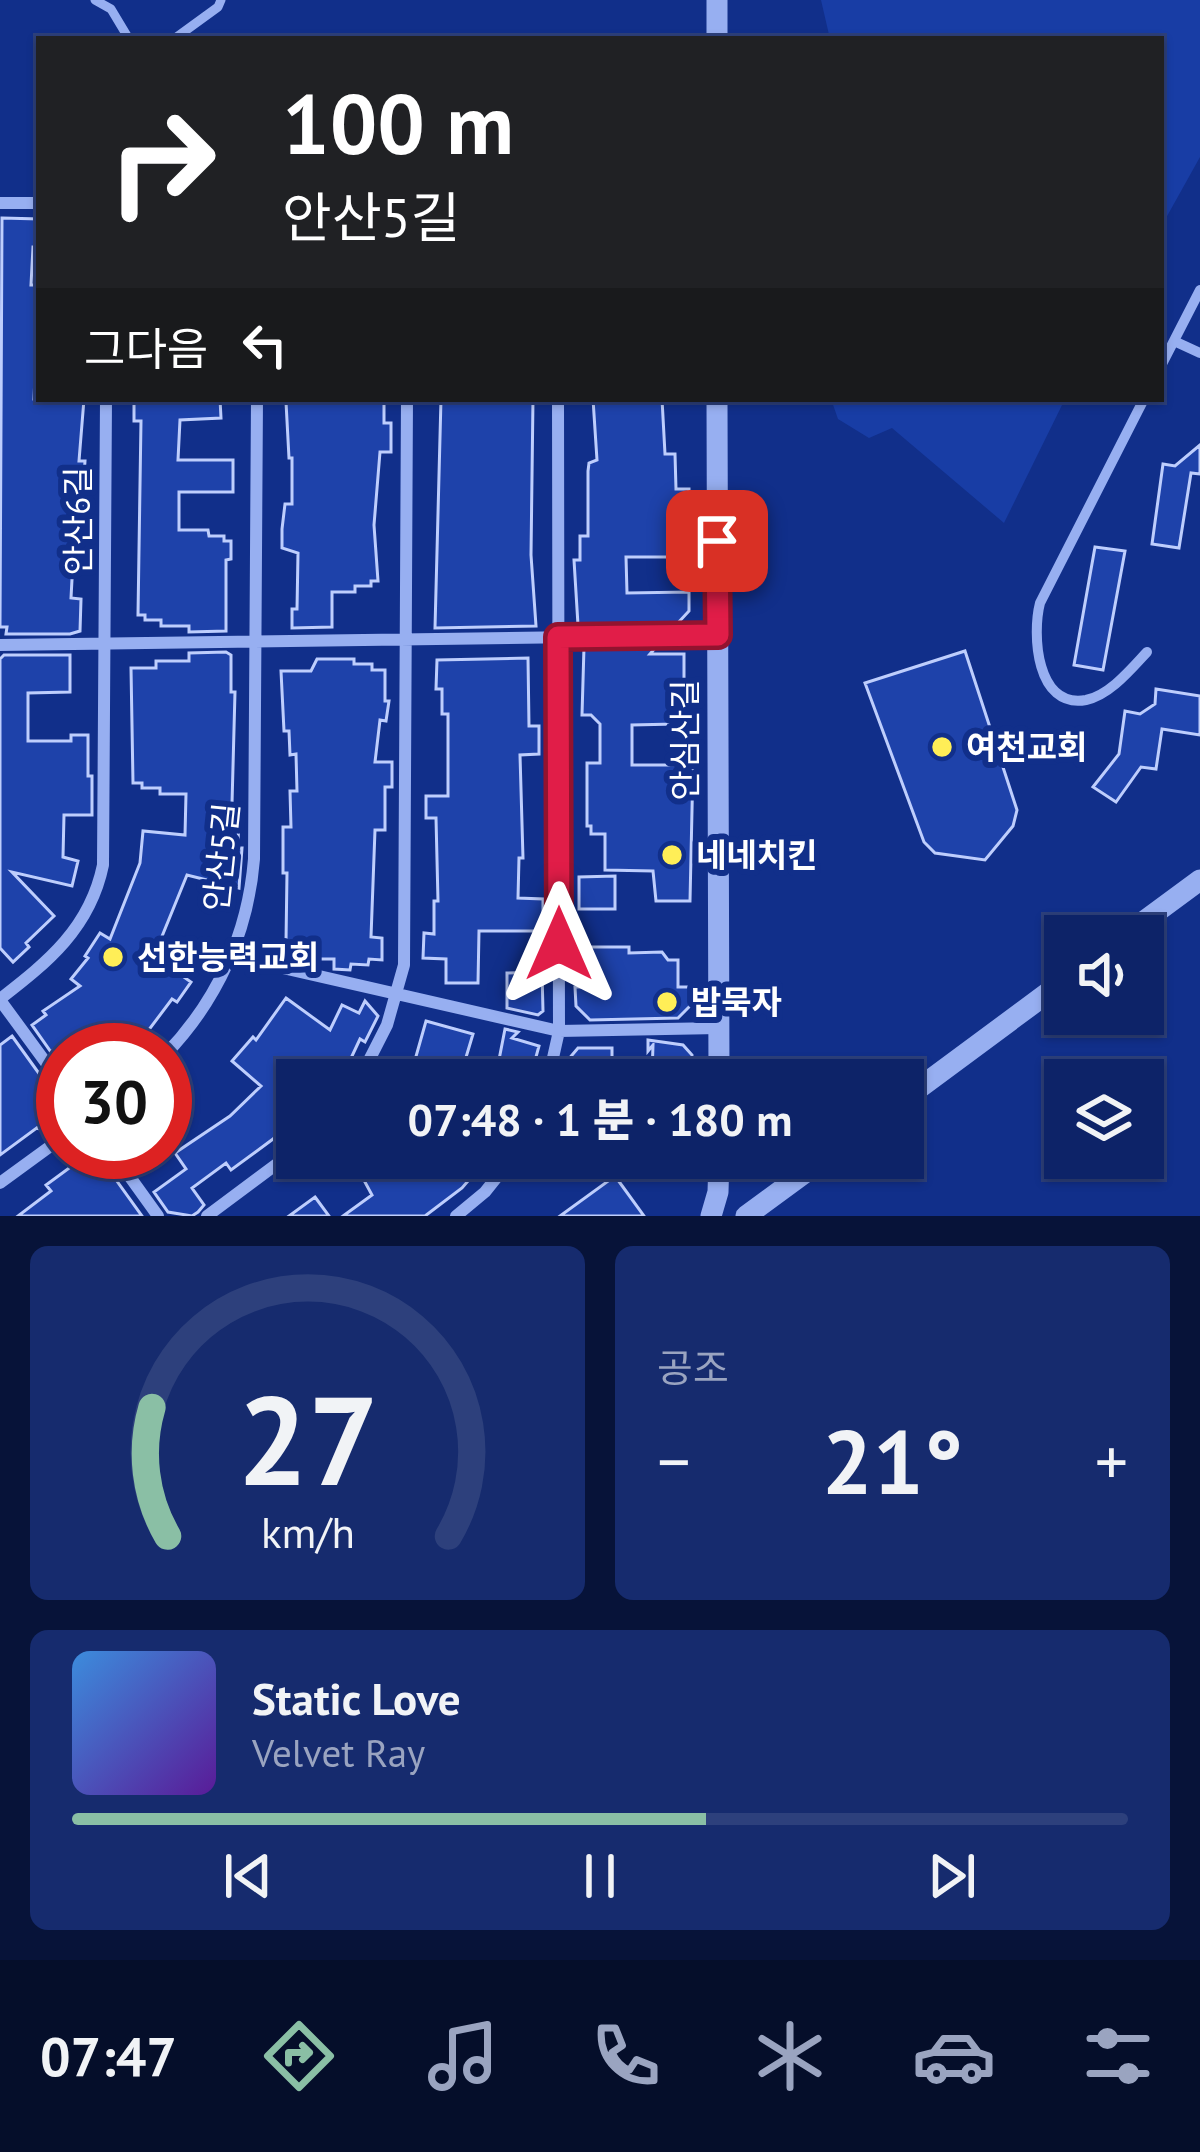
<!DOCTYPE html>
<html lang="ko">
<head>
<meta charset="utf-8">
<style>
	body { margin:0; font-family:"PT Sans","Noto Sans KR",sans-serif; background:#162b6e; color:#f1f3f6; height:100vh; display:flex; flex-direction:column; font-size:45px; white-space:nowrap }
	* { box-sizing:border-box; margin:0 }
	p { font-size:39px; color:#9aa4c0 }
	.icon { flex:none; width:66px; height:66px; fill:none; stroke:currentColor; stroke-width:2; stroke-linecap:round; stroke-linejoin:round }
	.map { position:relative; height:1216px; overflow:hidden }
	.details { display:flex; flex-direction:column; gap:30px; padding:30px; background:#071339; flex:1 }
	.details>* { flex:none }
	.guide { position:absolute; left:36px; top:36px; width:1128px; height:366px; border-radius:0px; box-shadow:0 3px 9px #0004,0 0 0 3px #2d407c; background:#202124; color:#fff; overflow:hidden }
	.tools { position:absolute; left:1044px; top:915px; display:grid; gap:24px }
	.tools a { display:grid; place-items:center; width:120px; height:120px; border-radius:0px; background:#0d2368; box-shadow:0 3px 9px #0004,0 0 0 3px #2d407c; font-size:60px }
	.speed { position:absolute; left:36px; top:1023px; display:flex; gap:24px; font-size:60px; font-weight:700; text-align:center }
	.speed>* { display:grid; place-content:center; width:156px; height:156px; border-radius:50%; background:#0d2368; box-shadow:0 3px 9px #0004,0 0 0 3px #2d407c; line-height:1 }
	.speed .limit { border:18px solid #d22; background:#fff; color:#111 }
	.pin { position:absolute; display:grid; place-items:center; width:102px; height:102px; color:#fff; margin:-51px; border-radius:24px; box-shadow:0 6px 18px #0006 }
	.me { position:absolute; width:132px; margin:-66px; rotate:0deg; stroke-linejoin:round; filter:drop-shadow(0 0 9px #0008) }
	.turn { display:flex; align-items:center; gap:42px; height:252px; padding:0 48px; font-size:54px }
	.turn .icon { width:156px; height:156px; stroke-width:2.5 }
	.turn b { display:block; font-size:84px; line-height:102px }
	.then { display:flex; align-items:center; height:114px; padding:0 48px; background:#0003; gap:24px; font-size:45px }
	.big { font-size:90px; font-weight:800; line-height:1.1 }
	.details .tile { flex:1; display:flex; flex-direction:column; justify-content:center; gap:18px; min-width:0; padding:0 42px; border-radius:18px; background:#162b6e }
	.details .dial { align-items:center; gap:0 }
	.dial svg { height:312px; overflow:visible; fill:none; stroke:#2d407c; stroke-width:7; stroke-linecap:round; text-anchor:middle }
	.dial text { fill:#f1f3f6; stroke:none }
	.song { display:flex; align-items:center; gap:36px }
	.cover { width:144px; height:144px; border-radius:18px; background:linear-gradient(135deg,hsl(210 70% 55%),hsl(270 70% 35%)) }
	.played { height:12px; border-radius:6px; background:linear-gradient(90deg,#8abfa5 60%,#2d407c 60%) }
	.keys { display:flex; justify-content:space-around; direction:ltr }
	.heat { display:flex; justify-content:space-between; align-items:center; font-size:66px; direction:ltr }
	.details .tiles { flex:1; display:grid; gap:30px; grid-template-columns:1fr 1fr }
	.tile:last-child { grid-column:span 2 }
	.trip { position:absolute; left:276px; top:1059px; width:648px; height:120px; border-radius:0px; background:#0d2368; box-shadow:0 3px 9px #0004,0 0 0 3px #2d407c; font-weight:800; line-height:120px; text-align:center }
	.menu { display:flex; height:192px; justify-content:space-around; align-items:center; background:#050e2a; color:#9aa4c0 }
	.menu .icon { width:84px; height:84px }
	.menu .selected { color:#8abfa5 }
	.menu b { font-size:54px; color:#f1f3f6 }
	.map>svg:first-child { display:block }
	.green { fill:#183da5 }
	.building { fill:#1e42aa; stroke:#becefd; stroke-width:3 }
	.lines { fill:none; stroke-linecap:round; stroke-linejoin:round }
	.service { stroke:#97aff1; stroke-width:9 }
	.pedestrian { stroke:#97aff1; stroke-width:10 }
	.minor { stroke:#97aff1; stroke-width:12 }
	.tertiary { stroke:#97aff1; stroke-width:21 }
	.route-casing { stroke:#92132f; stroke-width:30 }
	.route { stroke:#e11d48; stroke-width:21 }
	.poi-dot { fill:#ffee57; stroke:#112f8a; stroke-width:4.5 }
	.labels { text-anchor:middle; stroke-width:12; stroke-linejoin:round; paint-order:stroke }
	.street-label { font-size:33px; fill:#fff; stroke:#112f8a }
	.poi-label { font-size:33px; font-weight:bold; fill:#fff; stroke:#112f8a; text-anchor:start }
</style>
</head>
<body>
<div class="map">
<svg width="1200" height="1216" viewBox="0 0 1200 1216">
	<rect width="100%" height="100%" fill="#112f8a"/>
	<!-- green -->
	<path class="green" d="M821 0H1200V157L1161 227V39H830Z
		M831 399H1065L1004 523 892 428 869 438 838 419Z"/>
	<!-- building -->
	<path class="building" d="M2 218 39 219V247H33L31 285H39L34 399H84L79 461H85L80 538 85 539 84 561H73L71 598 81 599 80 631 70 634H6L7 627H0Z
		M134 399H220L221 418 180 420 178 460H233V492H179V530H208L209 536H224V541H231V559L226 560V631L189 632V626H161V620H145V615H138L141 421H134Z
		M293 399H384V423H391V452H380L374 525 378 581H371V586H355V592H332V627L292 628V609H297L298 553 282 548V529L285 504H292V458H289L286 402Z
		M441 399H533L531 555 536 626 435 628Z
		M593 399H662L665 454H675L676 489H689V511H679L680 557H626L627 593 689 592V611L676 625H578L574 560H580V536H588V471L589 463 597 460Z
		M1200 445V474L1191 473 1179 548 1152 544 1163 464 1175 466Z
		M1095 547 1125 551 1103 670 1074 665Z
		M657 646 650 654H684V688H675V724L632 725V765H693L690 901H656L653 871 605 870V834H591V826H587V763H600V724L591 715H582L584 647Z
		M965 651 1017 810 1013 826 985 860 935 853 924 842 865 683Z
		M226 652 231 655V692H235L232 804H239L238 848H242L239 888 187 875 154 956 191 982 177 1002 172 999 145 1035 141 1032 122 1050H73L67 1040 51 1052 32 1025 46 1015 43 1011 80 986 71 979 88 958 85 956 100 933 110 939 140 863 143 831 185 835 186 794H160V788H142V783H133L131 668H156V661H189V653Z
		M4 655H70V692L28 693V741H71V735H88V776H92V815H64L63 857 78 861 72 886 12 872 54 916 26 943 29 947 13 962 0 948V659Z
		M528 658 529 726H539V754L520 755 523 858H519L518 898 543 899V931H479L478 983H446V959L423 958 424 933 434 934V901H438L436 818H426V796H448V714H442V689H436L437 660Z
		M317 659H354V664H372V670H385V701H389L386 721 380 720 375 762H392V787H385V830H375L371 937 382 938V960L369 959 368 965 351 964 350 970 334 969V959H300V953H290V942H286L287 873H283V827H291L290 791H297L296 754 290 755 289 731H284L281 671H311Z
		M1156 689 1200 696V735L1162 729 1156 769 1141 767 1116 802 1093 787 1119 754 1125 711 1140 714 1155 704Z
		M615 876V909H579V877Z
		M585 947H629V953L662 952 668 960H678V987H690V1006L678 1018 590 1020 576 1006 575 987H585Z
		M542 972 543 1011 538 1015 507 1008V973Z
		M286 998 330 1030 342 1005 359 1013 365 1001 378 1016 365 1042 360 1039 345 1071 339 1068 332 1080H297V1115L273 1139 231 1170 226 1163 192 1188 204 1205 198 1212 192 1216 168 1212 154 1192 186 1169 175 1153 230 1116 261 1086 232 1061 253 1037 256 1040Z
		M426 1021 473 1034 461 1074 455 1072 453 1080 411 1074Z
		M505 1029 518 1032 512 1038 539 1046 530 1079 497 1070Z
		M12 1036 61 1104V1118L42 1132 38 1127 0 1155V1045Z
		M648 1040 683 1045 692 1055 691 1077 652 1076 653 1045 648 1051Z
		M578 1048H612V1079L567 1080V1061Z
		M91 1152H102L114 1177 142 1216H18L51 1191 46 1185Z
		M352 1158H488L462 1188 425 1216H343L372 1195Z
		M615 1176 644 1216H560Z
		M315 1197 329 1216H289Z"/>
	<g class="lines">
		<!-- service -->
		<path class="service" d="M95 0 111 9 129 39
			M174 39 218 7 221 0"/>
		<!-- pedestrian -->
		<path class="pedestrian" d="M1174 341 1200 353
			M1161 366 1200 290
			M1144 399 1040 603C1032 634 1036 709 1086 700 1110 695 1131 669 1147 652"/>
		<!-- minor -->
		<path class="minor" d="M0 203H39
			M0 645 718 635
			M231 956 559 1031 719 1028
			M0 999C48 962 90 928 103 865L106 399
			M0 1000 63 1086
			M165 1055C217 1001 248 934 254 859L257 399
			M359 1080 387 1025 404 965 407 399
			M548 1080 559 1031 558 399
			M112 1152 158 1216
			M0 1183 63 1137
			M207 1216 297 1149
			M456 1216 485 1192 512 1158"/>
		<!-- tertiary -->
		<path class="tertiary" d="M717 0V39
			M717 399 719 1080
			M1124 936 1200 880
			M903 1100 1065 980
			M711 1216 718 1192 719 1158
			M746 1216 825 1158"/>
	</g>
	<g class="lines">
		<!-- route casing -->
		<g class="route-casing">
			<path id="route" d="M559 944 558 637 718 635 717 541"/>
		</g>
		<!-- route -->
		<use href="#route" class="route"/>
	</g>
	<!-- markers -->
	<g class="poi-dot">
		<circle cx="942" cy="747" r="12"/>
		<circle cx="672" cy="855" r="12"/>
		<circle cx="113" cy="957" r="12"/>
		<circle cx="667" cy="1002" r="12"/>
	</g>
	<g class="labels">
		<!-- street labels -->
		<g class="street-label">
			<text transform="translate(78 521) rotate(-90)" y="12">안산6길</text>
			<text transform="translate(685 740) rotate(-90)" y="12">안심산길</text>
			<text transform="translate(221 857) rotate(-84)" y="12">안산5길</text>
		</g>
		<!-- poi labels -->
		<g class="poi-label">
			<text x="966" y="759">여천교회</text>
			<text x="696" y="867">네네치킨</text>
			<text x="137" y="969">선한능력교회</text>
			<text x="691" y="1014">밥묵자</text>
		</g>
	</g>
</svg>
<div class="tools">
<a><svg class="icon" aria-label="sound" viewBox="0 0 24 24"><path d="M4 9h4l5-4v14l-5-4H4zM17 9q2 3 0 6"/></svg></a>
<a><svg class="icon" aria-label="layers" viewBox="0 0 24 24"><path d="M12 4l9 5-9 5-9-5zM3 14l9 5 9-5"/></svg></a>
</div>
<div class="speed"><div class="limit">30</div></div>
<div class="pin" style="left:717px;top:541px;background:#d93025"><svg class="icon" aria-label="arrive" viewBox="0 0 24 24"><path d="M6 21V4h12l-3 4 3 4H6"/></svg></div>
<svg class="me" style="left:559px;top:944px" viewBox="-20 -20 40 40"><path d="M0-17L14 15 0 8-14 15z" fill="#e11d48" stroke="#fff" stroke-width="4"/></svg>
<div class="trip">07:48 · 1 분 · 180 m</div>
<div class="guide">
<div class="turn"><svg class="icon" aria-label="right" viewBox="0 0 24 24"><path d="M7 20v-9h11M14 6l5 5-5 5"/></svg><div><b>100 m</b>안산5길</div></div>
<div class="then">그다음<svg class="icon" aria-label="left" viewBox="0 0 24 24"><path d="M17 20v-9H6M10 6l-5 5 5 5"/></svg></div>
</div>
</div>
<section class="details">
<div class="tiles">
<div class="tile dial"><svg viewBox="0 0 100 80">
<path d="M14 69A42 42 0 1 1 86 69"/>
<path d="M14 69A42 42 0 0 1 10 36" stroke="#8abfa5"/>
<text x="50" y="56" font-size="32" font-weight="700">27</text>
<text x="50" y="72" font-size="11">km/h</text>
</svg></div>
<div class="tile"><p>공조</p>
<div class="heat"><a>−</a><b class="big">21°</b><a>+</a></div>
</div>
<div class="tile">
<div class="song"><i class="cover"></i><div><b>Static Love</b><p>Velvet Ray</p></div></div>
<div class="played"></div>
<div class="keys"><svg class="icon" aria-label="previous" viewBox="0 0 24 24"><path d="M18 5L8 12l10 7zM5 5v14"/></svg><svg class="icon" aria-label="pause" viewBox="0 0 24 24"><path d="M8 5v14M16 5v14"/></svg><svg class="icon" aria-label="next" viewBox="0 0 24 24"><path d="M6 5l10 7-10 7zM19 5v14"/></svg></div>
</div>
</div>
</section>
<nav class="menu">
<b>07:47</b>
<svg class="icon selected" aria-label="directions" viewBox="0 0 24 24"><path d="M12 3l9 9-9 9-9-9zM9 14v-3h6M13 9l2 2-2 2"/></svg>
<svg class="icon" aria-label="music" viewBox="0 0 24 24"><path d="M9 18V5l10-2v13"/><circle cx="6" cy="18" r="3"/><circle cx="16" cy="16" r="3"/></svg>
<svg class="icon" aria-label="phone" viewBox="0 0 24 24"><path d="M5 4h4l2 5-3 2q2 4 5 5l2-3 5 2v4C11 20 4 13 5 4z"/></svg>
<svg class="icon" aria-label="climate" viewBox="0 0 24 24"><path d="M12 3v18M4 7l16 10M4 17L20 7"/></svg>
<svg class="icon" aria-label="car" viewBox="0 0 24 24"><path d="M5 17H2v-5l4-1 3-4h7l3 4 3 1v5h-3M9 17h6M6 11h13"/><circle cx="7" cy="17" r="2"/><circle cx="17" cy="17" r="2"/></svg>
<svg class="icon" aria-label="filters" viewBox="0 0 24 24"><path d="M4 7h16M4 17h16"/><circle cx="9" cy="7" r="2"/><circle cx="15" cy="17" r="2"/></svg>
</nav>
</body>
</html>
